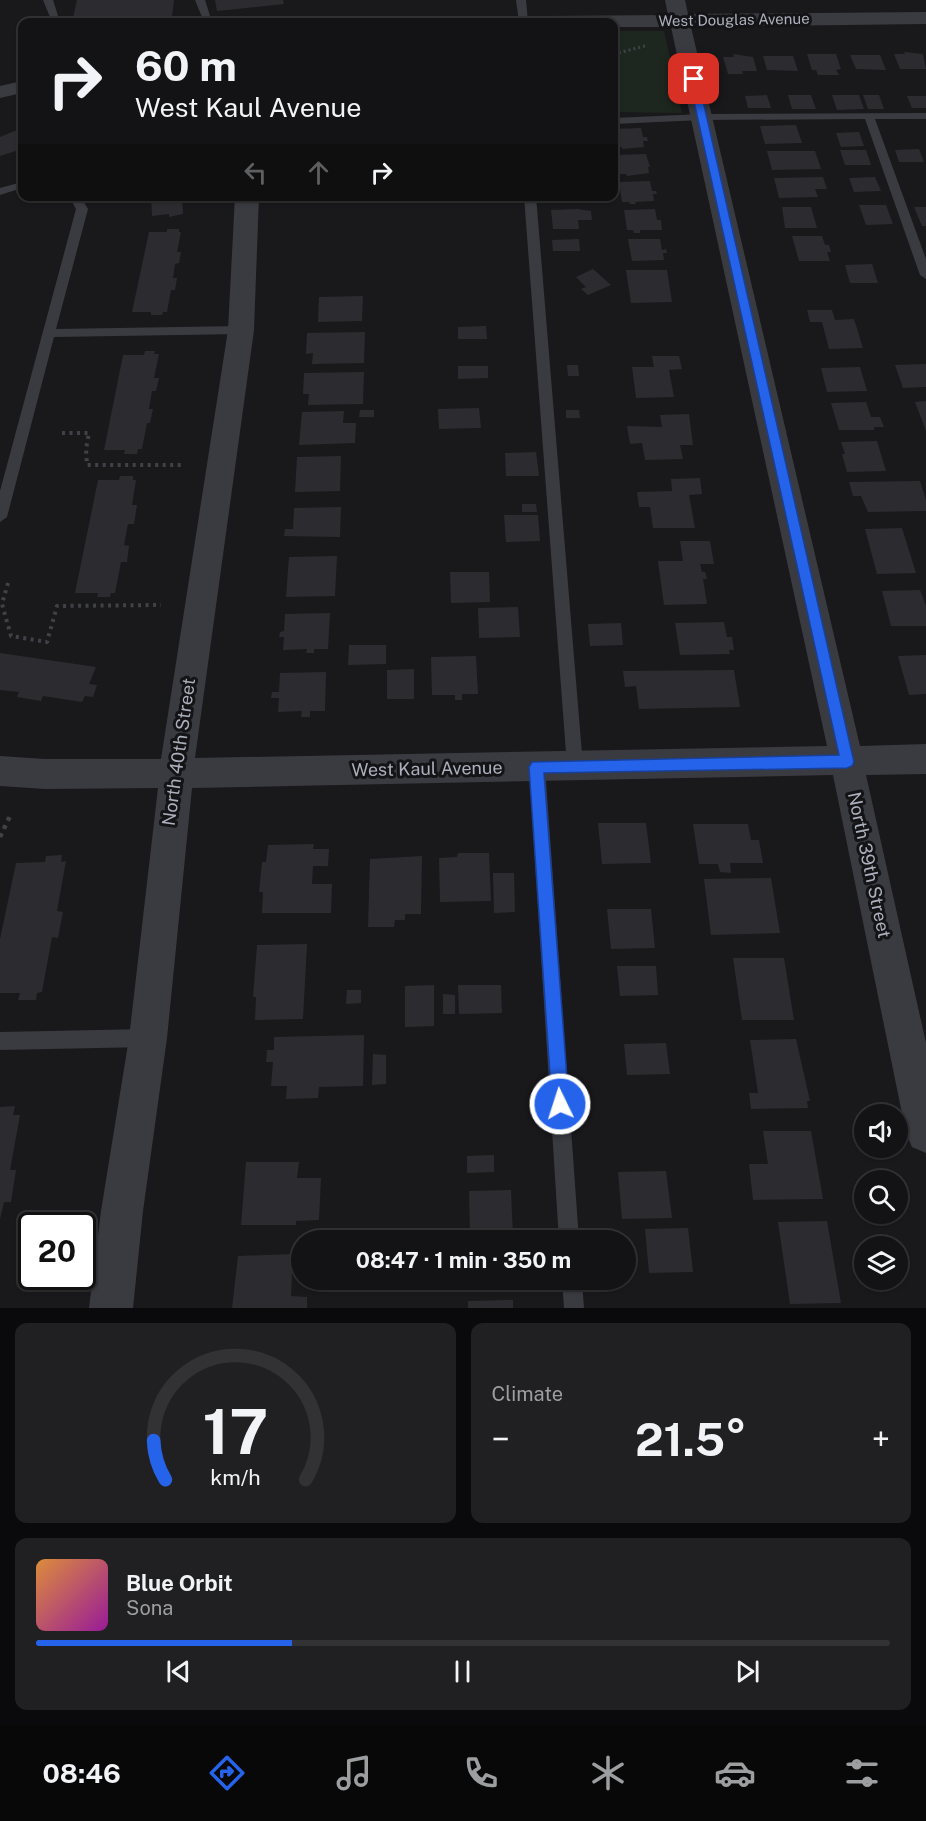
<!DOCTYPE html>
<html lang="en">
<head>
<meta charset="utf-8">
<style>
	body { margin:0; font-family:"Public Sans",sans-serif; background:#202022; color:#f1f3f6; height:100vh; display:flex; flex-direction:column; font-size:22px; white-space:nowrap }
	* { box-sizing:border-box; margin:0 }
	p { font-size:20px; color:#9d9ea0 }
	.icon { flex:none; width:33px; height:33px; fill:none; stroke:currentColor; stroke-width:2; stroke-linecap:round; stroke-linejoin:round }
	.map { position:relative; height:1308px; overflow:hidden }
	.drawer { display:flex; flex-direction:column; gap:15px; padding:15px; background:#0a0a0c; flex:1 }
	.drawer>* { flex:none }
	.hud { position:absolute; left:18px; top:18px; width:600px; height:183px; border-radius:12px; box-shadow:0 2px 4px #0004,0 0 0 2px #323234; background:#131315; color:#f1f3f6; overflow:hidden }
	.controls { position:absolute; left:854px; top:1104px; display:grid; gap:12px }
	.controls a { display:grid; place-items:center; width:54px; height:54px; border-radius:50%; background:#131315; box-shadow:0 2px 4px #0004,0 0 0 2px #323234; font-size:30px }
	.speed { position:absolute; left:18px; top:1212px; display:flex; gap:12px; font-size:30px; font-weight:700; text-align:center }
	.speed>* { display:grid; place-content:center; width:78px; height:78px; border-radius:50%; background:#131315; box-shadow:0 2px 4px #0004,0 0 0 2px #323234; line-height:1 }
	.speed .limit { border:3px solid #111; border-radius:9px; background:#fff; color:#111 }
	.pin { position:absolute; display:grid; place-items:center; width:51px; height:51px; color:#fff; margin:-26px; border-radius:12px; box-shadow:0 3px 9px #0006 }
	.me { position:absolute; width:66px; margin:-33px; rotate:356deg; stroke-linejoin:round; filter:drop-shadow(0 0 4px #0008) }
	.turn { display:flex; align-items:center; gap:21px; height:126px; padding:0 18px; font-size:27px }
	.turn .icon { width:78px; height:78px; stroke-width:2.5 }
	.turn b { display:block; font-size:42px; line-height:51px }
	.lanes { display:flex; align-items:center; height:57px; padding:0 18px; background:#0003; justify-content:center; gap:30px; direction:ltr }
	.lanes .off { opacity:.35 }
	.big { font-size:45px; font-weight:700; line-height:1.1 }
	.drawer .widget { flex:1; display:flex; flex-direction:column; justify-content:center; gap:9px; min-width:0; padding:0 21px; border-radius:12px; background:#202022 }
	.drawer .dial { align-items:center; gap:0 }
	.dial svg { height:156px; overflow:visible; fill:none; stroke:#323234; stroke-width:7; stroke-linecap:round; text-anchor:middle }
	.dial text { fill:#f1f3f6; stroke:none }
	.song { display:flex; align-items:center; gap:18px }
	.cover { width:72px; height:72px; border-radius:9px; background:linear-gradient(135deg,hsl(30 70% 55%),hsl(300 70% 35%)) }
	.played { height:6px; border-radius:3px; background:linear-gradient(90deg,#2563eb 30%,#323234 30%) }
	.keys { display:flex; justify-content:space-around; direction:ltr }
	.heat { display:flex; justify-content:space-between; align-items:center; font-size:33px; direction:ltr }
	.drawer .tiles { flex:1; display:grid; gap:15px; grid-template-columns:1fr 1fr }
	.widget:last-child { grid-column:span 2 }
	.trip { position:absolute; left:291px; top:1230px; width:345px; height:60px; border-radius:30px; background:#131315; box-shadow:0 2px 4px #0004,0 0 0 2px #323234; font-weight:700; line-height:60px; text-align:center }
	.tab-bar { display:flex; height:96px; justify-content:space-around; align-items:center; background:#080808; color:#9d9ea0 }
	.tab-bar .icon { width:42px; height:42px }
	.tab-bar .active { color:#2563eb }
	.tab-bar b { font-size:27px; color:#f1f3f6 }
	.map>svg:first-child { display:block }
	.green { fill:#1e271f }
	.building { fill:#2c2c30 }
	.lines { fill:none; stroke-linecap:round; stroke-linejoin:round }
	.path-far2 { stroke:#404248; stroke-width:3; stroke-dasharray:2 3; stroke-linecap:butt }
	.path-far1 { stroke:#404248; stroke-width:4; stroke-dasharray:3 4.5; stroke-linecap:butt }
	.path { stroke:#404248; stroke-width:4.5; stroke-dasharray:4 5; stroke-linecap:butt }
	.lane { fill:#3a3b41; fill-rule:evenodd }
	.street { fill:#3a3b41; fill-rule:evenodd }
	.route { fill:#2563eb; stroke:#184099; stroke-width:1.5 }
	.labels { text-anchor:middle; stroke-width:6; stroke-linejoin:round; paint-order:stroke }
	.far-street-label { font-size:15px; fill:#abb0bc; stroke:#141417 }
	.street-label { font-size:18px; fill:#abb0bc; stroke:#141417 }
</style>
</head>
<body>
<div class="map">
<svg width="926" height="1308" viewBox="0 0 926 1308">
	<rect width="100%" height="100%" fill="#19191c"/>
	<!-- green -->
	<path class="green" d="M614 31H664L682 113 614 112Z"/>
	<!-- building -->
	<path class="building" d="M77 0H174L172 17 133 19V22H72Z
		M215 0H283L284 4 217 11Z
		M904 52 923 54 926 69H900L894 54H905Z
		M733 54 753 57 757 71H742L743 74H728L723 57H734Z
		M807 54H836L841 69 836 70 839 75H818L816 70H812Z
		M850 55H880L886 70 856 69Z
		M763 56H793L798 71 767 70Z
		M767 95 771 108H748L745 96Z
		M788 95H811L816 109H792Z
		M832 95H859L864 109 837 110Z
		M863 95H879L884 109H868Z
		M907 96H926V108H912Z
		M796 125 802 143 765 144 760 126Z
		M22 128V149L0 156V137Z
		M641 128 643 137H647L648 141H643L644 147 622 149V147H614V129Z
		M859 132 864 146 841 147 836 133Z
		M919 149 924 162H899L895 150Z
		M840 150H866L871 165H845Z
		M767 151H815L821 169 772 170Z
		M646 154 650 167H648L649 173 627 176 626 174H618L615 155Z
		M823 177 827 189H815L818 197 779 198 774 178Z
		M875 177 881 191 854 192 849 178Z
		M650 181 652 191H656L657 194H653L654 201 635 202 636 204H630L629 202H622L619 182Z
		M151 196H182L183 214 169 217V214L152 216Z
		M859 205H886L893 224 866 225Z
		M782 207H811L817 228H785Z
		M914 207H926V226H922Z
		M577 209 591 211 592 220H578L579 229H553L551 210Z
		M655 209 657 220H661L662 230H640V233H634L633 230H627L624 210Z
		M167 229H179V232H181L177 252H181L179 263 175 264 173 278H177L175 290H171L167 312H163L162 315H151V312H132L149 232H167Z
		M792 236H822L825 245H829L831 252H827L830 261H799Z
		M579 239 580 251H553L552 240Z
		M628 239H660L662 250 666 249 667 253H663L664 260 632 261Z
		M872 264 878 283H850L845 265Z
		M593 269 611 285 588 295 581 289 586 287 576 277Z
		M626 270H667L672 302 631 303Z
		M363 296 362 321 318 322 319 297Z
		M807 310H832L835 320 854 319 863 348 829 349 822 322H810Z
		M486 326 487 339H458V327Z
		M365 332 364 363 312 364 313 353 306 354 307 333Z
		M145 351H155L154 354H159L154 378H159L156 391H152L149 409H153L150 423H147L142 449H138L137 454H124L125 450H104L123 355H144Z
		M652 356H679L682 369 669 370 674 397 636 398 632 367H654Z
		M926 364V387L903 388 895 365Z
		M567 365H578L579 376H568Z
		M458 366H488V378L458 379Z
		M860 367 867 391 827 392 821 368Z
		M364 372 363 404 308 405 309 394H303L304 373Z
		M926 401V431L915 402Z
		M866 402 871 417H880L884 427H874V430H839L831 403Z
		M479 408 481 428 439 429 438 409Z
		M360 410H374V417H359Z
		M566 410H579L580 418H566Z
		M344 411 343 423H356L355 443 299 445 302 412Z
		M689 414 693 445H680L683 459 645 460 642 443 630 444 627 426 662 427 660 415Z
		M877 441 886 471 847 472 842 454H845L841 442Z
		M536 452 539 476H506L505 453Z
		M341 456 340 491 295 492 297 457Z
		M120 476H133V480H136L132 505H137L134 524H128L124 545 129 546 127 562H121L115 593H111L110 597H97L98 593H75L98 480H119Z
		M700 478 702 494 689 495 695 528H653L650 507H639L637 492 672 491 671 479Z
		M920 481 926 500V511L868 512 861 496H853L849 482Z
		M522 504H536L537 512H522Z
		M341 507 340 537 284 536 285 529H293L294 508Z
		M504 515H538L540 541 506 542Z
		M902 528 916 573 877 574 865 529Z
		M680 541H710L714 564H700L702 572H705L707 579H703L707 604 664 605 658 561H683Z
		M337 556 335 596 286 597 289 557Z
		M450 572H489L490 602 451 603Z
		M920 590 926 606V626H891L882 591Z
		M518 607 520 637 479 638 478 608Z
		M330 613 328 649H314V653H306L307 649 283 650 284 637H279L280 632 284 631 285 614Z
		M724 622 727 637H732L734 650H729L730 654 680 655 675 623Z
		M621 623 623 645 590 646 588 624Z
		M349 645H386V664L348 665Z
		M0 653 96 667 89 684 97 685 93 697 85 696 82 702 43 696 41 701 17 697 19 692 0 690Z
		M926 655V694L909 695 898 656Z
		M476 656 478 694H462V700H455V695H432L431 657Z
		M414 669V699H387V670Z
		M734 670 740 707 639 709 636 686 625 687 623 671Z
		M326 672 325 711H310V717H301L302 711 278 712 279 698H271L272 692H279L280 673Z
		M598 823H646L651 863 602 864Z
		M693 824H748L751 840H759L763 863H730L731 873 720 872 718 864H699Z
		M314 844 313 849H329L328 866H313L312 884H332L331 913H262L263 892H259L262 862H266L268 845Z
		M458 853H489L491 901 440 902 439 858 457 857Z
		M62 855 61 862 66 861 57 911 63 912 58 938 52 937 42 992 37 993 36 1000H18L20 993H0V939L16 863 45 862 46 856Z
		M422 856 421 914H405V920H395L394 927H368L370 859Z
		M493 873H514L515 912 494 913Z
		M771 878 780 933 711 935 704 879Z
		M607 909H651L655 948 611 949Z
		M307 944 303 1019 255 1020 256 997H253L257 945Z
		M733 958H784L794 1020H742Z
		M617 966H656L658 995 620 996Z
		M434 985V1026L405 1027V986Z
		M458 985H501L502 1013 459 1014Z
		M347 990H361V1003L346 1004Z
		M443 994 455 995V1014H443Z
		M364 1035 363 1086 319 1087 318 1098 286 1099 287 1086H271L273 1062H266L267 1050H274V1037Z
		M796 1039 810 1101H807L808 1108 751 1109 749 1093H758L750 1040Z
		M666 1043 670 1074 627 1075 624 1044Z
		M373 1054 386 1055V1084L372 1085Z
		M15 1106 13 1115H20L10 1170H16L11 1202H4L0 1219V1107Z
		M763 1131H811L823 1199 753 1200 749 1164H768Z
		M494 1155V1172L467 1173V1156Z
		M246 1162H299L297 1178H321L319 1220 296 1221V1225H241Z
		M666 1171 672 1218 622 1219 618 1172Z
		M511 1190 513 1238H470L469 1191Z
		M827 1221 841 1303 790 1304 778 1222Z
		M688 1228 693 1272 649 1273 645 1229Z
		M293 1254 291 1296 307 1297V1308H232L238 1256Z
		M513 1300V1308H468V1301Z"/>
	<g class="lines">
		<!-- path-far2 -->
		<path class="path-far2" d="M614 54 645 46"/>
		<!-- path-far1 -->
		<path class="path-far1" d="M62 433H89L86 449 87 465H182
			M8 583 2 604 11 636 47 642 57 606 161 605"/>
		<!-- path -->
		<path class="path" d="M0 837 11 814"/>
		<!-- lane -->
		<path class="lane" d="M43 0H53L60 22H52Z
			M195 0H205L212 22H204Z
			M516 0H526L528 22H519Z
			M926 113V119H875L926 259V279L920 275 865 119 702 120 614 124V118L702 114Z
			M22 182V188L0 195V188Z
			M69 196H80L88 209 56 329 241 326 247 330 241 334 54 337 7 517 0 522V491L76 209Z
			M524 196H536L583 766 581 771 575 773 569 771 567 766Z
			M537 760 543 762 545 767 579 1240H559L529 767 531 762Z
			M147 1029 153 1032 156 1038 153 1044 147 1047 0 1050V1032Z
			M562 1280H582L584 1308H564Z"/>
		<!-- street -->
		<path class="street" d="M665 0H685L688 14 926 12V24L691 27 860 746 926 744V774L866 775 926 1043V1153L912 1147 906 1133 833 775 192 788 167 1038 143 1211 133 1308H89L101 1211 129 1038 158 788 45 789 0 786V756L45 759H161L228 330 235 196H259L254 330 195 758 827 746 671 27H614V22H533L536 18 543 16 668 15Z
			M22 81V93L0 98V86Z"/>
	</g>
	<!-- route -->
	<path class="route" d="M694 76 698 79 854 762 852 766 847 768 544 773 569 1104 566 1110 560 1113 554 1110 552 1104 529 767 532 762 839 755 689 79Z"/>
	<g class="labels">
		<!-- far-street labels -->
		<g class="far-street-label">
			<text transform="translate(734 20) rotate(-1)" y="5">West Douglas Avenue</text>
		</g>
		<!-- street labels -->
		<g class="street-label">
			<text transform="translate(179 752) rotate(-82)" y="6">North 40th Street</text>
			<text transform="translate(427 769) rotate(-1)" y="6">West Kaul Avenue</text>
			<text transform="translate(869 865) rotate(78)" y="6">North 39th Street</text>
		</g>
	</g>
</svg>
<div class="controls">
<a><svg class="icon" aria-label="sound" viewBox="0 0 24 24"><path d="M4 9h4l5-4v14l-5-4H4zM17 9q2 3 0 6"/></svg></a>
<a><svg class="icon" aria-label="search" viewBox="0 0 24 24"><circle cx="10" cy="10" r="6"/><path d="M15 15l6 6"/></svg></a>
<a><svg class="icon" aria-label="layers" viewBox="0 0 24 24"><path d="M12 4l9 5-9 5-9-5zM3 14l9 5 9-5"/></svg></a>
</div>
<div class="speed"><div class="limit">20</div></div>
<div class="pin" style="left:694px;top:79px;background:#d93025"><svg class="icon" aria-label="arrive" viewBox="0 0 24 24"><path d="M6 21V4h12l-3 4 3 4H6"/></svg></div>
<svg class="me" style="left:560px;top:1104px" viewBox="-20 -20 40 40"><circle r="17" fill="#2563eb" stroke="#fff" stroke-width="3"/><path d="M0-11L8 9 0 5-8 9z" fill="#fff"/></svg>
<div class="trip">08:47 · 1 min · 350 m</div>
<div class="hud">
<div class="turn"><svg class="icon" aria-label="right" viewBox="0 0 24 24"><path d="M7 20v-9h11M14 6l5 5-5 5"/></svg><div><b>60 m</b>West Kaul Avenue</div></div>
<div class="lanes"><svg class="icon off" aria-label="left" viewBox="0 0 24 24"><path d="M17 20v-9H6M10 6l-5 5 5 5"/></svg><svg class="icon off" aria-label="ahead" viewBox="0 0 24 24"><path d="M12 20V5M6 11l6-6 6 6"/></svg><svg class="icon" aria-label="right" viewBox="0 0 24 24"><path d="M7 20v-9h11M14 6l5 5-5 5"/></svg></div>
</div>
</div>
<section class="drawer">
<div class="tiles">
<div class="widget dial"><svg viewBox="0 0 100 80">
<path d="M14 69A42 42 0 1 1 86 69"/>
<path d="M14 69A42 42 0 0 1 8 49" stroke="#2563eb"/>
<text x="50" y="56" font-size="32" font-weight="700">17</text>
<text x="50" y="72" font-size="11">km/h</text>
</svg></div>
<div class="widget"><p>Climate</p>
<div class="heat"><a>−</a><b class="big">21.5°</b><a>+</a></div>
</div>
<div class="widget">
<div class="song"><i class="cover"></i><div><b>Blue Orbit</b><p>Sona</p></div></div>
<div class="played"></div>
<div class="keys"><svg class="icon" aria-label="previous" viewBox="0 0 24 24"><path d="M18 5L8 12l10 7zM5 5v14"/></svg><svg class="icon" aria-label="pause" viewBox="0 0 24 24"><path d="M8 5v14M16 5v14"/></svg><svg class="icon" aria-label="next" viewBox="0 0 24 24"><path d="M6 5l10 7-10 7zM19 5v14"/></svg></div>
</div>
</div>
</section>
<nav class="tab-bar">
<b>08:46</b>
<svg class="icon active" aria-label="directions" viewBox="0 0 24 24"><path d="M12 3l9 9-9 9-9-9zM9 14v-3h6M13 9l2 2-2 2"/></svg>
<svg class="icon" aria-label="music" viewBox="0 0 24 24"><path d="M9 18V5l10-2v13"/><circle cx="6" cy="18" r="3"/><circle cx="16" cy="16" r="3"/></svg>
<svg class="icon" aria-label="phone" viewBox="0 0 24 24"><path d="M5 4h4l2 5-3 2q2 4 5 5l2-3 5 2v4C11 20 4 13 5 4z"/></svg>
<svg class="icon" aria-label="climate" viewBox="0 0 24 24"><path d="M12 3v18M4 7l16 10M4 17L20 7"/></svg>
<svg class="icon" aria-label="car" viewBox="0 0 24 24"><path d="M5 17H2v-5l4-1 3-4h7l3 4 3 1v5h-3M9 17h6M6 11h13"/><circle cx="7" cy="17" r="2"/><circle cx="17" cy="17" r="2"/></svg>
<svg class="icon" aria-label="filters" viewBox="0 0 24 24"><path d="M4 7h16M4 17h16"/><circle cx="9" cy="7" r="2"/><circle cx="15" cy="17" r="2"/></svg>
</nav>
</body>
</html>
